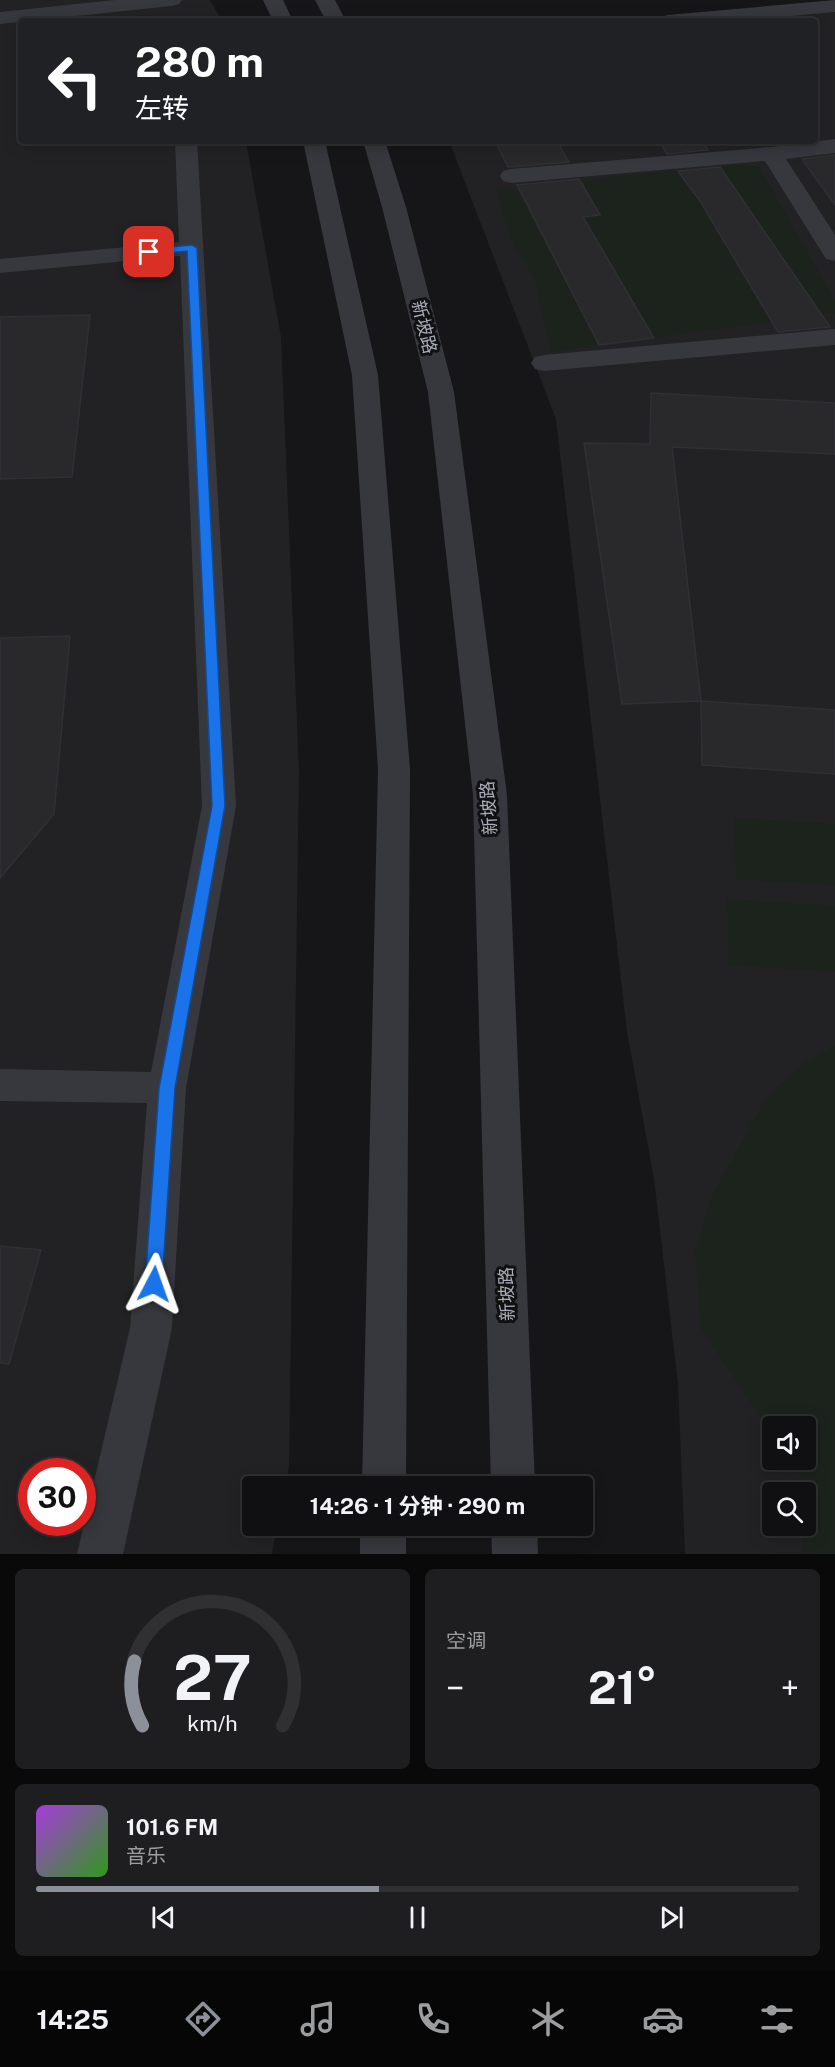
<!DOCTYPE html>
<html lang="zh">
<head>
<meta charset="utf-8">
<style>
	body { margin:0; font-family:"Public Sans","Noto Sans SC",sans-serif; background:#1e1e20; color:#f1f3f6; height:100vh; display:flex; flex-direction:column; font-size:22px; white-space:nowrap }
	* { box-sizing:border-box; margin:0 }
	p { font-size:20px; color:#9c9d9f }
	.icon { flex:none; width:33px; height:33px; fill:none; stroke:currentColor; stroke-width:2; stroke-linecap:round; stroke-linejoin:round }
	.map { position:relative; height:1554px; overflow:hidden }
	.drawer { display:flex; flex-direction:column; gap:15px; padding:15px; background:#09090a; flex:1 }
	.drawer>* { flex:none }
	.guide { position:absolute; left:18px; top:18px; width:800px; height:126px; border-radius:6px; box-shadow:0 3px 15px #0003,0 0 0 2px #303032; background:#202124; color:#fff; overflow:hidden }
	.controls { position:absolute; left:762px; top:1416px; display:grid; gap:12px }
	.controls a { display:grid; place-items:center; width:54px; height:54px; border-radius:6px; background:#101012; box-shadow:0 3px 15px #0003,0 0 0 2px #303032; font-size:30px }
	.speed { position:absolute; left:18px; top:1458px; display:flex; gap:12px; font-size:30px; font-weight:700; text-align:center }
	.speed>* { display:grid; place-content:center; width:78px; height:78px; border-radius:50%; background:#101012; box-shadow:0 3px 15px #0003,0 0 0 2px #303032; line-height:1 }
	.speed .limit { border:9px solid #d22; background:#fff; color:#111 }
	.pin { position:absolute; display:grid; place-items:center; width:51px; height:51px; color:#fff; margin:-26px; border-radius:12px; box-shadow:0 3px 9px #0006 }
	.me { position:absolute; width:66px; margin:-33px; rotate:4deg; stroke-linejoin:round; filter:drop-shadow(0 0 4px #0008) }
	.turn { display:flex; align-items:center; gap:21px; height:126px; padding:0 18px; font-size:27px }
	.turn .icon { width:78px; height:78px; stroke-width:2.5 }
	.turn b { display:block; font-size:42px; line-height:51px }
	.big { font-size:45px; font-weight:700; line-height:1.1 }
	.drawer .tile { flex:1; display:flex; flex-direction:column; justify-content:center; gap:9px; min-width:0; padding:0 21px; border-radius:9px; background:#1e1e20 }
	.drawer .dial { align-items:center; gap:0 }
	.dial svg { height:156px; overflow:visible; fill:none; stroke:#303032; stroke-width:7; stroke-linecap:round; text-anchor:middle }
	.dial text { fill:#f1f3f6; stroke:none }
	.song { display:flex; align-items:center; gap:18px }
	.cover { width:72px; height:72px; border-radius:9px; background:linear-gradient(135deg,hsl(280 70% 55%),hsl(110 70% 35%)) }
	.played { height:6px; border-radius:3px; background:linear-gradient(90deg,#8c9099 45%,#303032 45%) }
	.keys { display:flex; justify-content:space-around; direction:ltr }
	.heat { display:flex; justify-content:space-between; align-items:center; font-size:33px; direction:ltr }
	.drawer .tiles { flex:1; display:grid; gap:15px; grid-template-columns:1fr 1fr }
	.tile:last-child { grid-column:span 2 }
	.trip { position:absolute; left:242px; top:1476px; width:351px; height:60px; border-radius:6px; background:#101012; box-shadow:0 3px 15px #0003,0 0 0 2px #303032; font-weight:700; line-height:60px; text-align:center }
	.dock { display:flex; height:96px; justify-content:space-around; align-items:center; background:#060607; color:#9c9d9f }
	.dock .icon { width:42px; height:42px }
	.dock .selected { color:#8c9099 }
	.dock b { font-size:27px; color:#f1f3f6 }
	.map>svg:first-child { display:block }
	.built { fill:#222225; fill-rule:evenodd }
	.green { fill:#1c231d }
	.building { fill:#29292c; stroke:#303034; stroke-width:1.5 }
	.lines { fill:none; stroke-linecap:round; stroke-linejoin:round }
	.minor { fill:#37383d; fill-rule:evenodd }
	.tertiary { fill:#37383d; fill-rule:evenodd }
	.route { fill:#1a73e8; stroke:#114b97; stroke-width:1.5 }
	.labels { text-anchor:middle; stroke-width:6; stroke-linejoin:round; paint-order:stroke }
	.street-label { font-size:18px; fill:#a8adb8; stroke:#111113 }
</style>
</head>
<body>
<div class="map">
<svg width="835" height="1554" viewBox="0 0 835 1554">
	<rect width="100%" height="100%" fill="#161618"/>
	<!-- built -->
	<path class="built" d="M0 0H210L222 21H21V141H246L281 337 299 771 289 1467 285 1486H252V1526H277L272 1554H0ZM32 1472H82V1522H32Z
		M835 6V1554H685L678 1384 654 1179 627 1032 556 419 449 141H814V21H682ZM772 1426H806V1460H772ZM772 1492H806V1526H772Z"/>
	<!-- green -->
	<path class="green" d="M740 165 759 167 835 300V313L551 352 534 277 514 246 495 190 545 183Z
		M735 818 835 824V885L736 879Z
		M727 899 835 906V972L729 965Z
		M835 1046V1554H803L802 1526H806V1492H801V1476L790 1460H806V1426H772V1434L701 1328 695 1251 713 1194 766 1098 803 1064Z"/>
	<!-- building -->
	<path class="building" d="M495 141H557L569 162 508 167Z
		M659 141H702L708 150 667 154Z
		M835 155V205L802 159Z
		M720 167 830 327 778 332 700 201 678 171Z
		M579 179 600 215 583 217 654 338 599 345 517 185Z
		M90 315 72 477 0 479V317Z
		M651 393 835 403V454L672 447 701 701 622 704 584 443 650 444Z
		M70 636 54 814 0 878V638Z
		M701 701 835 710V774L702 765Z
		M0 1246 41 1250 9 1364 0 1363Z"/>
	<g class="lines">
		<!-- minor -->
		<path class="minor" d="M115 0H182L179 4 172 6 0 24V12Z
			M835 0V12L735 21H658L661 17 668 15Z
			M835 139V153L786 159 835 235V261L826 259 765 161 511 183 503 181 500 176 503 171 511 169 772 147Z
			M175 141H197L236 806 186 1088 172 1328 123 1554H77L130 1328 147 1103 0 1101V1069L151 1072 202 806 180 256 0 273V259L179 242Z
			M835 329V345L544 371 535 369 531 363 535 357 544 355Z"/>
		<!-- tertiary -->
		<path class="tertiary" d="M263 0H283L293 21H273Z
			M315 0H335L346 21H326Z
			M303 141H325L378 375 410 769 406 1486H362L378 769 352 375Z
			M363 141H385L406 207 454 392 507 795 535 1486H491L473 795 428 392 382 207Z
			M360 1526H406V1554H360Z
			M491 1526H537L538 1554H492Z"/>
	</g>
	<!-- route -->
	<path class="route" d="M192 245 197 248 225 806 175 1088 162 1284 160 1290 154 1292 148 1290 145 1284 159 1088 212 806 187 251 149 255 144 252 149 249Z"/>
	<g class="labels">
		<!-- street labels -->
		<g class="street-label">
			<text transform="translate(424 327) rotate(76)" y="6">新坡路</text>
			<text transform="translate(489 808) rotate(-94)" y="6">新坡路</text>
			<text transform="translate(507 1294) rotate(-92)" y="6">新坡路</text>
		</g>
	</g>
</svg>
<div class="controls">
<a><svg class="icon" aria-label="sound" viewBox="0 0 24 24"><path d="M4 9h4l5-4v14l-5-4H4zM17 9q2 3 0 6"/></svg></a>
<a><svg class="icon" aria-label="search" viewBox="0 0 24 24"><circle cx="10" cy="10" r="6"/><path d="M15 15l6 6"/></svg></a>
</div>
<div class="speed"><div class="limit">30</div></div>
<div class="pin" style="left:149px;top:252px;background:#d93025"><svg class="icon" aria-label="arrive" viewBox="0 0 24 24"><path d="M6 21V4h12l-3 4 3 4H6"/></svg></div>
<svg class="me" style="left:154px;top:1284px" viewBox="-20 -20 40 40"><path d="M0-17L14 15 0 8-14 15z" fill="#1a73e8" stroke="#fff" stroke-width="4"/></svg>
<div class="trip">14:26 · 1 分钟 · 290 m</div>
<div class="guide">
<div class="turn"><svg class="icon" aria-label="left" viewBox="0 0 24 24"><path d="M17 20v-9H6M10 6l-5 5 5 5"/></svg><div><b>280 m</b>左转</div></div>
</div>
</div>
<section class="drawer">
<div class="tiles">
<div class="tile dial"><svg viewBox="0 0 100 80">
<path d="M14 69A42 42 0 1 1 86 69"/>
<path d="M14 69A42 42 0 0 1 10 36" stroke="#8c9099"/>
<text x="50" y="56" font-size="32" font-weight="700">27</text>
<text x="50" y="72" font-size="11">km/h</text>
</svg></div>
<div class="tile"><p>空调</p>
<div class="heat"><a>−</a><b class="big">21°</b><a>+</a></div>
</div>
<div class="tile">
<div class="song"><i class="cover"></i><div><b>101.6 FM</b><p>音乐</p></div></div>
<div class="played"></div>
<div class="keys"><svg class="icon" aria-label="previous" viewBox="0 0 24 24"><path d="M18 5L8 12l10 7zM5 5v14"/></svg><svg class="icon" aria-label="pause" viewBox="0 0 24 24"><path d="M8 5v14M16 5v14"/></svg><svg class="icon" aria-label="next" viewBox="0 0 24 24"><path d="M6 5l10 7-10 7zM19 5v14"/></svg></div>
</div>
</div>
</section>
<nav class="dock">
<b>14:25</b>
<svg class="icon selected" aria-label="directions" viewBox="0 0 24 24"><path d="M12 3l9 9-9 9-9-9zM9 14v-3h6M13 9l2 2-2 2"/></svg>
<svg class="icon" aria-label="music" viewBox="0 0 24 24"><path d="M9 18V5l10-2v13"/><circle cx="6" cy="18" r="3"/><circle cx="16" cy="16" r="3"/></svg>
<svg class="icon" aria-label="phone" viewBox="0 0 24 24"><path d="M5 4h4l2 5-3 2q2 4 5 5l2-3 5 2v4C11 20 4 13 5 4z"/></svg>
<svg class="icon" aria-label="climate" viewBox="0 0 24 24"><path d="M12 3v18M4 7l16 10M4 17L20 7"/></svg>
<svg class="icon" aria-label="car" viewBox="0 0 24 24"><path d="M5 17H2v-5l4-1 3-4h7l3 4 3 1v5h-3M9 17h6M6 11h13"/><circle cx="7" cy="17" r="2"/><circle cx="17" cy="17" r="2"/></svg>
<svg class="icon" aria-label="filters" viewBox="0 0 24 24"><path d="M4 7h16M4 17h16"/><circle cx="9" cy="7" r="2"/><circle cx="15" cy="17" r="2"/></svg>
</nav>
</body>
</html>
